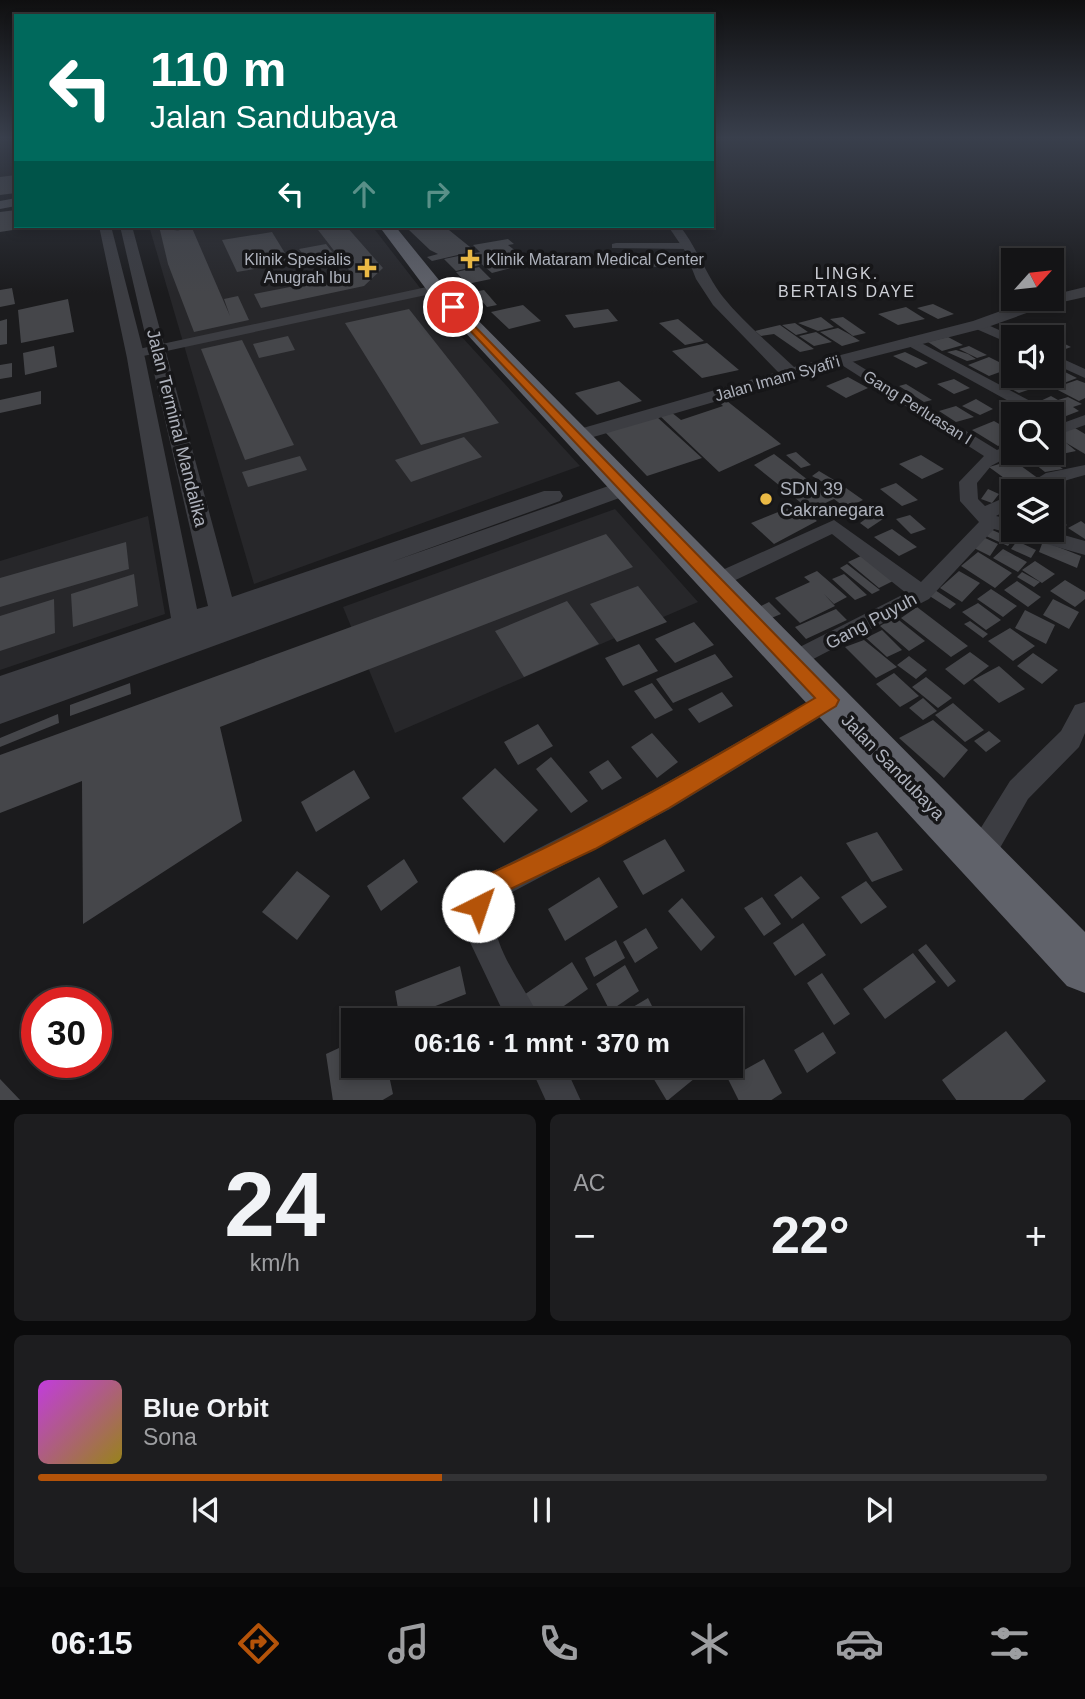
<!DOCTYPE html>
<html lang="id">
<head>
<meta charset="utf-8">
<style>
	body { margin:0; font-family:Arial,sans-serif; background:#1d1d1f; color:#f1f3f6; height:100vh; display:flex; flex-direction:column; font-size:26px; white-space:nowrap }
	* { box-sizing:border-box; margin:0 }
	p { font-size:23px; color:#9d9ea1 }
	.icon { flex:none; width:38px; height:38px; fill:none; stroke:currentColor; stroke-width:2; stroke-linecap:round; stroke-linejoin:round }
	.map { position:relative; height:1100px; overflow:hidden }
	.details { display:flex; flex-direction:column; gap:14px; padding:14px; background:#0b0b0c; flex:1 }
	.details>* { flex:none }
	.banner { position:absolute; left:14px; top:14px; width:700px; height:214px; border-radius:0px; box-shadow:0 4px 10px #0003,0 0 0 2px #333335; background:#00695c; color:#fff; overflow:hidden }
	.needle { width:46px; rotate:63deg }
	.controls { position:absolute; left:1001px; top:248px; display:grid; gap:14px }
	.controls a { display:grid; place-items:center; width:63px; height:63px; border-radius:0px; background:#141416; box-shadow:0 4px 10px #0003,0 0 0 2px #333335; font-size:35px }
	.speed { position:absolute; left:21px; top:987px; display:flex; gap:14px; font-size:35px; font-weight:700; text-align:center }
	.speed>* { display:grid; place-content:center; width:91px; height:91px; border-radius:50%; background:#141416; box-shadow:0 4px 10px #0003,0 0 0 2px #333335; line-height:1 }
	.speed .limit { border:10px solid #d22; background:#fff; color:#111 }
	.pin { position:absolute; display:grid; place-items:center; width:60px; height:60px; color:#fff; margin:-30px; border:4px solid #fff; border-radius:50%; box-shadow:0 2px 7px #0007 }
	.me { position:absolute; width:77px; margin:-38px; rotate:41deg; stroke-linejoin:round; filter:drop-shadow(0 0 5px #0008) }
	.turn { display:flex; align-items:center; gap:24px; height:147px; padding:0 21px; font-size:32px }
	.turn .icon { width:91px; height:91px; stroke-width:2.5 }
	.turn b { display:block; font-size:49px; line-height:60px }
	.lanes { display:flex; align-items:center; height:66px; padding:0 21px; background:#0003; justify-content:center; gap:35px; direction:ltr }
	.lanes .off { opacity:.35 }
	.big { font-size:52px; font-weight:800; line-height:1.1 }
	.details .card { flex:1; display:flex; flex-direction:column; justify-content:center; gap:10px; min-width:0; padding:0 24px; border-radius:10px; background:#1d1d1f }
	.details .dial { align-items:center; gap:0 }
	.dial b { font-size:91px; line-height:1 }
	.song { display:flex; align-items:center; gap:21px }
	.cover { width:84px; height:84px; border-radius:10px; background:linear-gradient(135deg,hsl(290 70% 55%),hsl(50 70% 35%)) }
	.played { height:7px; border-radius:4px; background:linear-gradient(90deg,#b45309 40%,#333335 40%) }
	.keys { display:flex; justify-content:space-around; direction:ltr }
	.heat { display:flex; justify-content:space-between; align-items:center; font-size:38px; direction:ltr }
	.details .tiles { flex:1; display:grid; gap:14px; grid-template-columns:1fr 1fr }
	.card:last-child { grid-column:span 2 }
	.trip { position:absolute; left:341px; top:1008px; width:402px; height:70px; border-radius:0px; background:#141416; box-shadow:0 4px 10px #0003,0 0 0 2px #333335; font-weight:800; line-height:70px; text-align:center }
	.menu { display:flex; height:112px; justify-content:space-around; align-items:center; background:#080809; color:#9d9ea1 }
	.menu .icon { width:49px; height:49px }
	.menu .current { color:#b45309 }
	.menu b { font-size:32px; color:#f1f3f6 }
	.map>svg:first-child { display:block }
	.built { fill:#27272a }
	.building { fill:#45464a }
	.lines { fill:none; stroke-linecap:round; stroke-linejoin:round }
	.minor { fill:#3c3d42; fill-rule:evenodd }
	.tertiary { fill:#3c3d42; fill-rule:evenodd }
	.secondary { fill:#4a4c52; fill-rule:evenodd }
	.trunk { fill:#60626a; fill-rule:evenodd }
	.route { fill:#b45309; stroke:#753606; stroke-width:2 }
	.poi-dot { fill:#eab945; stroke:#161618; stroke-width:2.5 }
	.labels { text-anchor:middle; stroke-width:7; stroke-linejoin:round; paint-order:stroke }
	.far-poi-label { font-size:16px; fill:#aeb2bc; stroke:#161618; text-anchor:end }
	.far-neighbourhood-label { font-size:16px; letter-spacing:2px; fill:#cfd1d8; stroke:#161618 }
	.far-street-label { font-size:16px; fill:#aeb2bc; stroke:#161618 }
	.street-label { font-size:18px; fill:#aeb2bc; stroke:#161618 }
	.poi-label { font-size:18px; fill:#aeb2bc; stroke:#161618; text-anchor:start }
</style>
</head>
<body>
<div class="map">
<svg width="1085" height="1101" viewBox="0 0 1085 1101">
	<rect width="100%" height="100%" fill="#1b1b1d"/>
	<!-- built -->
	<path class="built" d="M149 226H372L438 311 580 466 254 584Z
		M615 509 698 602 395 733 343 607Z
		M148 516 165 614 0 670V561Z"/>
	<!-- building -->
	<path class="building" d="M16 175V193L0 195V177Z
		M16 210V226L32 227 0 232V212Z
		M159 226H192L174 231 192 228 230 316 224 299 238 296 249 320 194 332 168 264Z
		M315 226H346L383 268 364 286 261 308 254 294 341 277 349 270Z
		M413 226H444L475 251 432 261 427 257 438 254 430 250 409 230 415 228Z
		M272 232 291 263 237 272 222 240Z
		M508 239 514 244 508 245 526 259 513 261 519 266 492 273 470 254 480 252 473 245Z
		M326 244 333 253 306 258 299 249Z
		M468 254 480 265 456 271 444 259Z
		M639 256H653L657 267 643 266Z
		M656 260H686L688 265H659Z
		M479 267 491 279 467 284 456 272Z
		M321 271 325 277 295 283 291 277Z
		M12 288 15 304 0 307V290Z
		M484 290 497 305 487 307 474 292Z
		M68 299 74 332 21 343 18 310Z
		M933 304 954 314 938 319 917 308Z
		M523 305 541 321 509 329 491 312Z
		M906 307 925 319 898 325 878 314Z
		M409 309 499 423 421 445 345 323Z
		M608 309 618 321 574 328 565 315Z
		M821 317 834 327 818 331 798 323Z
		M843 317 866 333 853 336 830 319Z
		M7 319V344L0 345V321Z
		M678 319 704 341 685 345 659 323Z
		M795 323 808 332 796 335 782 325Z
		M780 325 814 349 800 352 774 334 761 336 755 331Z
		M838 328 849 334 860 341 842 346 820 332Z
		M816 332 832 342 814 346 799 336Z
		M288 336 295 350 259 358 253 344Z
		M948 337 963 345 942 351 928 342Z
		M242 340 294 445 245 460 201 349Z
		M1059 341 1071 347 1052 354V344Z
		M707 343 739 370 702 378 672 351Z
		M54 346 57 367 25 375 23 353Z
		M969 346 987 355 977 358 959 349Z
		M956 350 968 354 976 359 967 361 947 352Z
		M905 352 928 363 916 368 893 356Z
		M989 357 1011 368 989 376 968 365Z
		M12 363V377L0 379V365Z
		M1065 372 1077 378 1051 388 1039 381Z
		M1019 376H1027L1043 385 1019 393 1000 383Z
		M848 377 868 388 846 398 826 386Z
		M954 379 970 388 954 394 937 384Z
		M1077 380 1085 383V398L1079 401 1054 388Z
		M619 381 642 401 597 415 575 393Z
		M906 384 932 400 924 402 899 386Z
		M41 391V404L0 413V400Z
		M1051 396 1058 400 1068 397 1082 404 1073 407 1079 411 1061 418 1034 404Z
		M976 399 993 409 980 415 962 406Z
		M727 401 781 444 719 472 659 415 671 412 681 420 723 406 721 404Z
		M956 406 974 417 956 422 939 411Z
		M657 417 702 458 647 476 604 431Z
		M994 421 1013 432V439L998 446 972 430Z
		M1075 428 1085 434V454L1053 435Z
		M464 437 482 457 411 482 395 460Z
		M1065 442 1076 451 1057 455 1052 450V445Z
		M796 452 811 465 801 468 786 455Z
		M1021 453H1042L1063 469 1045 472Z
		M774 454 829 496 846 488 863 500 846 508 834 499 810 510 754 465Z
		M921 455 944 469 922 479 899 464Z
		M300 456 307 470 248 487 242 472Z
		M1013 460 1039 479 1015 486 989 467Z
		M819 471 834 480 828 485 812 476Z
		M896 483 918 500 902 506 880 489Z
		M988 489 999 494 992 503 981 499Z
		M798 504 817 521 774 544 751 523Z
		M874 513 883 519 868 529 860 523Z
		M910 515 926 529 911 534 896 519Z
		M1052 515 1067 525 1055 532 1052 530Z
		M1081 521 1085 524V539L1068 528Z
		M892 529 917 547 899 556 874 537Z
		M990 529 1013 539 1008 546 986 536Z
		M606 534 633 567 220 727 242 821 83 924 82 781 0 813V755Z
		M983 537 998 544 990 556 974 548Z
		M1017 541 1036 550 1031 558 1011 549Z
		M1043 541 1081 556 1077 568 1039 552Z
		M126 542 129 569 0 607V578Z
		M1003 549 1027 562 1018 572 993 558Z
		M978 552 1012 573 995 588 961 566Z
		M861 556 893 581 879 588 848 562Z
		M1035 561 1055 574 1042 583 1022 570Z
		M847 564 880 590 872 594 840 568Z
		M817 571 847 597 834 604 824 594 835 606 800 623 775 598 810 582 804 577Z
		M959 571 980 583 962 602 940 588Z
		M1022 572 1040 582 1034 587 1017 577Z
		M134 574 138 606 73 627 71 594Z
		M844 574 867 595 855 600 832 579Z
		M1065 580 1085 592V599L1075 607 1050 591Z
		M1017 581 1041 597 1028 607 1004 590Z
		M638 586 667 622 617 642 590 604Z
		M991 589 1017 606 1003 617 977 599Z
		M935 590 956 604 950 609 928 595Z
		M54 599 55 633 0 651V616Z
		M1053 599 1079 612 1069 629 1043 615Z
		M567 601 599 644 524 677 495 631Z
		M769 602 781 614 769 619 757 608Z
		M978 603 1001 620 986 630 962 612Z
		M917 607 968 646 951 657 901 618Z
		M836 609 847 620 806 639 795 627Z
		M1025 610 1055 625 1046 644 1015 628Z
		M895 617 925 641 909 651 880 626Z
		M970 621 988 634 983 638 964 624Z
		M694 622 714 645 675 663 655 639Z
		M1010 628 1035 646 1013 661 988 641Z
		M882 630 902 650 887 657 866 638Z
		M864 640 897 667 876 678 845 647Z
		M639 644 658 671 623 686 605 658Z
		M970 652 989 666 964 685 945 669Z
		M1033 653 1058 670 1042 684 1017 666Z
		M715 654 733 677 673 703 656 679Z
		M909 656 927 670 916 679 897 665Z
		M999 666 1025 689 999 703 973 680Z
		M894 673 919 696 900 707 876 684Z
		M926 677 952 698 938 708 912 687Z
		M130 683 131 694 70 716V705Z
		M652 683 673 710 655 719 634 691Z
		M722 692 733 706 699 723 688 709Z
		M923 698 937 711 923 720 909 708Z
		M953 703 984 730 965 742 935 715Z
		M58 714 59 723 0 747V738Z
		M933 720 968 750 944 778 899 738Z
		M538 724 553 746 518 765 504 742Z
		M989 731 1001 741 986 752 974 741Z
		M652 733 678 762 657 778 631 747Z
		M551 757 588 801 571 813 536 769Z
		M608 760 622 778 602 790 589 772Z
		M495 768 538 810 504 843 462 798Z
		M354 770 370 798 316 832 301 802Z
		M877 832 903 870 872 882 846 843Z
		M665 839 685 871 643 895 623 861Z
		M404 859 418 882 381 911 367 886Z
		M297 871 330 896 297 940 262 912Z
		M801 876 820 898 792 919 774 895Z
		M599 877 618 907 565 941 548 909Z
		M866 881 887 907 861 924 841 897Z
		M762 897 781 924 764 936 744 908Z
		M682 898 715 937 701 951 668 911Z
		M803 923 826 955 795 976 773 943Z
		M646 928 658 948 635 963 623 942Z
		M616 940 625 958 594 977 585 958Z
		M926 944 956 981 948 987 918 950Z
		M913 953 936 982 885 1019 863 989Z
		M572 962 588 989 544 1020H532L521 997Z
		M625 965 639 991 610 1011 596 984Z
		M460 966 466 994 400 1020 395 991Z
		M822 973 850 1014 834 1025 807 983Z
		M648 998 659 1020H620L618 1016Z
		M1006 1031 1046 1081 1022 1101H957L942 1080Z
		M823 1032 836 1053 807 1073 794 1050Z
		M354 1041V1066H387L393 1094 381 1101H333L326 1054Z
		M764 1059 782 1093 770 1101H739L728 1079Z
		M646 1066H695L700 1074 667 1101Z
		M0 1079 21 1101H0Z"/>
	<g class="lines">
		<!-- minor -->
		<path class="minor" d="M616 243H688L693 246 688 249 612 248V244Z
			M436 285 440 286V292L134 358 127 354 134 350Z
			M979 321 1017 338H1013V345L974 328 973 325Z
			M910 337 1051 412 1054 415 1052 418V415H1034L905 344 903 341Z
			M1052 354 1085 369V378L1052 363Z
			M842 355 997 450 1013 443 1015 453 991 466 977 483 978 499 985 506 1013 494V507L996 516 1013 520V530H1046L1085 541V555L994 529 929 599 792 670 784 667 781 661 784 655 906 593 832 534 723 586H709L706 581 709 576 834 520 921 582 979 522 960 501 959 482 984 456 837 362V356Z
			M1085 415V425L1052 437V427Z
			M1085 465V475C1060 481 1041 492 1015 492L1046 473Z
			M829 690 837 693 841 700 837 707 670 809 497 900C483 941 526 985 540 1020H507L468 938 466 905 476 880 652 791Z
			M1085 702V733L1079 747 1028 799 989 867 979 871 969 867 965 857 969 847 1010 781 1061 731 1075 705Z
			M530 1066H565L581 1101H546Z"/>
		<!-- tertiary -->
		<path class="tertiary" d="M99 226H111L145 358 197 609 208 606 120 226H132L232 597 544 491H560L563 496 560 501 391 562 617 483H633L636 488 633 493 0 724V676L171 618 127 358Z
			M668 226H680C697 248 706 275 723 297 743 322 770 344 794 367L973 321 1034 299H1052V295L1085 287V297L1049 305 985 328 848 363 583 440H569L566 436 569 432 778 372 713 305 696 279 685 251Z"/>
		<!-- secondary -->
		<path class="secondary" d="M16 198V206L0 209V201Z"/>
		<!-- trunk -->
		<path class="trunk" d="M379 226H395L443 285 1085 932V993L1067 986 429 293Z"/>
	</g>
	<!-- sky -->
	<linearGradient id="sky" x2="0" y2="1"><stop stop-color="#0f0f10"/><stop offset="0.47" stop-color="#393f4c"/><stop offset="1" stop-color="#393f4c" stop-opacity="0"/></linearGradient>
	<rect width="1085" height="293" fill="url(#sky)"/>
	<!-- route -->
	<path class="route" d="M453 304 839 700 836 706 669 808 595 849 502 893 495 898 487 915 478 919 470 915 466 906 478 882 485 876C600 824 707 762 815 698L450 309V305Z"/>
	<!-- markers -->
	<g class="poi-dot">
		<path d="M466.5 248.5h7v7h7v7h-7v7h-7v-7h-7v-7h7z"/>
		<path d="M363.5 257.5h7v7h7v7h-7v7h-7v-7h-7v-7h7z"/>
		<circle cx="766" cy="499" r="7"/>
	</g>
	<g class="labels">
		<!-- far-poi labels -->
		<g class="far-poi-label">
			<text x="351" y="265">Klinik Spesialis<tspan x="351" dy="18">Anugrah Ibu</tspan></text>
			<text x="486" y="265" text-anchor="start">Klinik Mataram Medical Center</text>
		</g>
		<!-- far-neighbourhood labels -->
		<g class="far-neighbourhood-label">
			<text x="847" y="279">LINGK.<tspan x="847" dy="18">BERTAIS DAYE</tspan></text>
		</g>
		<!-- far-street labels -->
		<g class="far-street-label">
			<text transform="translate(777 378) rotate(-16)" y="6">Jalan Imam Syafi'i</text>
			<text transform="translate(918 407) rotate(32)" y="6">Gang Perluasan I</text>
		</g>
		<!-- street labels -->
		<g class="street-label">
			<text transform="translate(177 428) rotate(76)" y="6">Jalan Terminal Mandalika</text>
			<text transform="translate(871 621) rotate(-28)" y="6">Gang Puyuh</text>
			<text transform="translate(893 767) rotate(46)" y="6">Jalan Sandubaya</text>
		</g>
		<!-- poi labels -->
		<g class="poi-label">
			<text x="780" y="495">SDN 39<tspan x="780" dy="21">Cakranegara</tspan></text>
		</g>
	</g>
</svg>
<div class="controls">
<a><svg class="needle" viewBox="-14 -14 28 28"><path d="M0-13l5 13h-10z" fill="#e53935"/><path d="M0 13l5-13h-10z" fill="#9d9ea1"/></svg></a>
<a><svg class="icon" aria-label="sound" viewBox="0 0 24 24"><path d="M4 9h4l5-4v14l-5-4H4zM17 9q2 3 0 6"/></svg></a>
<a><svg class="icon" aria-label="search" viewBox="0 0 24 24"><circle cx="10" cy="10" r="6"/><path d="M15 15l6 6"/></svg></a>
<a><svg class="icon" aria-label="layers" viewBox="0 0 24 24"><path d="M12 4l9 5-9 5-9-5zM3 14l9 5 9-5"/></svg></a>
</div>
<div class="speed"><div class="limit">30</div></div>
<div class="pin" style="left:453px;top:307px;background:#d93025"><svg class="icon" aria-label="arrive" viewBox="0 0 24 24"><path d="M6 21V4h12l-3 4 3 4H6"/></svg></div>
<svg class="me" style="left:478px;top:906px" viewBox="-20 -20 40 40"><circle r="19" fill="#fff"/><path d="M0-13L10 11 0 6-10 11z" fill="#b45309"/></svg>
<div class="trip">06:16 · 1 mnt · 370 m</div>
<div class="banner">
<div class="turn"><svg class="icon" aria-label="left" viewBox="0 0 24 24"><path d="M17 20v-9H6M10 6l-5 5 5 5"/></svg><div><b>110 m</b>Jalan Sandubaya</div></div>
<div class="lanes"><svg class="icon" aria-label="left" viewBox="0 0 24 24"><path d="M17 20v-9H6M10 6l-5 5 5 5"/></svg><svg class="icon off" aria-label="ahead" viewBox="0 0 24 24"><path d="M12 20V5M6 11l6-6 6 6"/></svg><svg class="icon off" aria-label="right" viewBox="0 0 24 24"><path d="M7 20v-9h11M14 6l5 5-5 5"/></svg></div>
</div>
</div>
<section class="details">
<div class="tiles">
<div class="card dial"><b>24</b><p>km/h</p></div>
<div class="card"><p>AC</p>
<div class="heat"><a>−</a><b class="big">22°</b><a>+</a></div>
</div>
<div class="card">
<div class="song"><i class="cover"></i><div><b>Blue Orbit</b><p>Sona</p></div></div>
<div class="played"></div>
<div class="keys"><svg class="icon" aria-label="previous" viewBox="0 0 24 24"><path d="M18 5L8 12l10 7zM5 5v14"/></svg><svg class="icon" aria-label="pause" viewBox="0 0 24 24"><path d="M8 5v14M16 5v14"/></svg><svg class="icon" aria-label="next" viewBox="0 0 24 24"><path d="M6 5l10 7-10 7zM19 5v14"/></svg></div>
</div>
</div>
</section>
<nav class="menu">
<b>06:15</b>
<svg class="icon current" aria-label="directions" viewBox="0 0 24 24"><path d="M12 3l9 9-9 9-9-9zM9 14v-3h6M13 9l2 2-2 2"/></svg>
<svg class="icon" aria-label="music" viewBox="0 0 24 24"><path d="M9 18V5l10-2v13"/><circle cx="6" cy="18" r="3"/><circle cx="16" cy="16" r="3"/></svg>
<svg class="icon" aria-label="phone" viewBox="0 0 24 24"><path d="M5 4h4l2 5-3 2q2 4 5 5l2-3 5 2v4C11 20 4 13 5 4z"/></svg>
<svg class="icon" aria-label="climate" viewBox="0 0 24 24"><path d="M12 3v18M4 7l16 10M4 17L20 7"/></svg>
<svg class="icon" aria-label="car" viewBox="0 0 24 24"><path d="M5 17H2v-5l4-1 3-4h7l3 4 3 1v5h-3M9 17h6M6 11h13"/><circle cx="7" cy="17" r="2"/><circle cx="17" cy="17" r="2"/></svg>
<svg class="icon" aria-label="filters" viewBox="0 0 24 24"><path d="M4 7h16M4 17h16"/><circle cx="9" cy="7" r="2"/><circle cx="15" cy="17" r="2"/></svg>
</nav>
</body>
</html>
